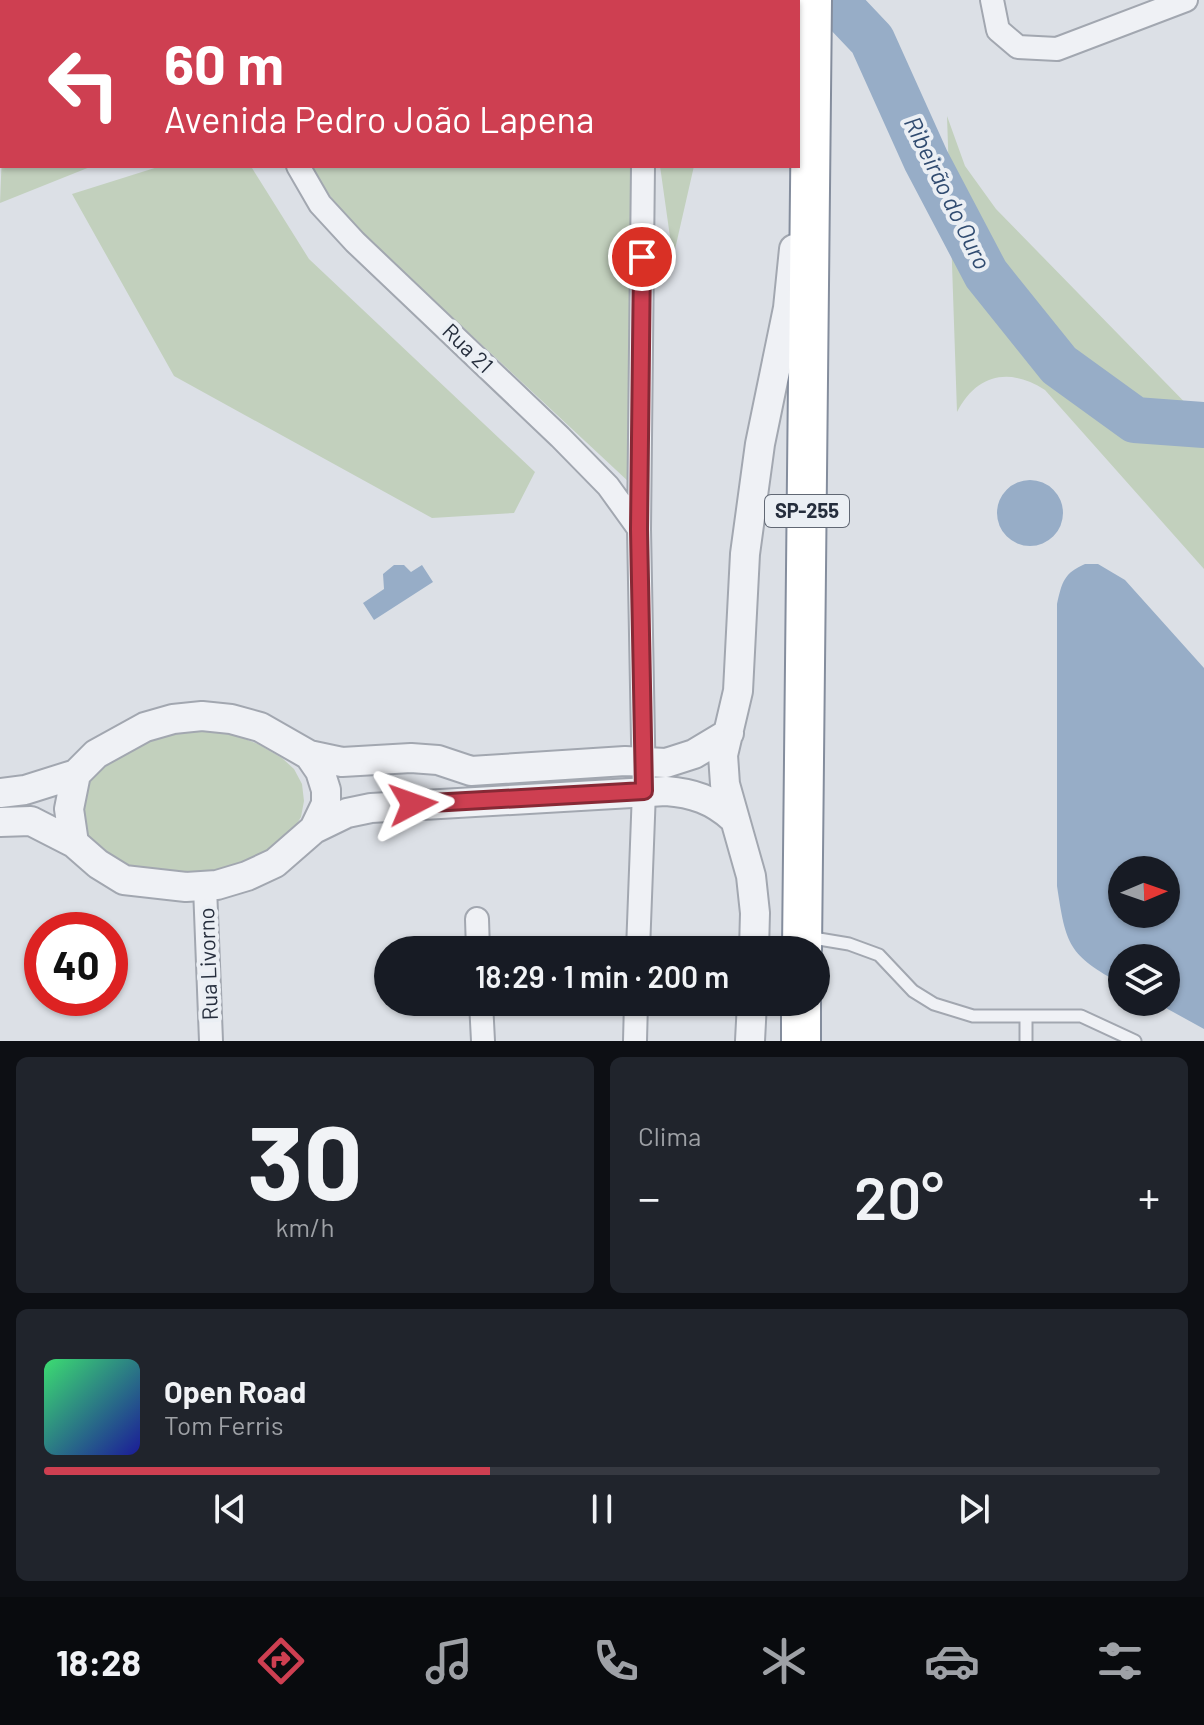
<!DOCTYPE html>
<html lang="pt">
<head>
<meta charset="utf-8">
<style>
	body { margin:0; font-family:Barlow,sans-serif; background:#20242c; color:#f1f3f6; height:100vh; display:flex; flex-direction:column; font-size:30px; white-space:nowrap }
	* { box-sizing:border-box; margin:0 }
	p { font-size:26px; color:#9ea1a6 }
	.icon { flex:none; width:44px; height:44px; fill:none; stroke:currentColor; stroke-width:2; stroke-linecap:round; stroke-linejoin:round }
	.map { position:relative; height:1041px; overflow:hidden }
	.drawer { display:flex; flex-direction:column; gap:16px; padding:16px; background:#0d0f14; flex:1 }
	.drawer>* { flex:none }
	.hud { position:absolute; left:0px; top:0px; width:800px; height:168px; box-shadow:0 2px 6px #0004; background:#ce3f51; color:#fff; overflow:hidden }
	.needle { width:52px; rotate:88deg }
	.tools { position:absolute; left:1108px; top:856px; display:grid; gap:16px }
	.tools a { display:grid; place-items:center; width:72px; height:72px; border-radius:50%; background:#171b24; box-shadow:0 2px 6px #0004; font-size:40px }
	.speed { position:absolute; left:24px; top:912px; display:flex; gap:16px; font-size:40px; font-weight:700; text-align:center }
	.speed>* { display:grid; place-content:center; width:104px; height:104px; border-radius:50%; background:#171b24; box-shadow:0 2px 6px #0004; line-height:1 }
	.speed .limit { border:12px solid #d22; background:#fff; color:#111 }
	.pin { position:absolute; display:grid; place-items:center; width:68px; height:68px; color:#fff; margin:-34px; border:4px solid #fff; border-radius:50%; box-shadow:0 2px 8px #0007 }
	.me { position:absolute; width:88px; margin:-44px; rotate:86deg; stroke-linejoin:round; filter:drop-shadow(0 0 6px #0008) }
	.turn { display:flex; align-items:center; gap:28px; height:168px; padding:0 32px; font-size:36px }
	.turn .icon { width:104px; height:104px; stroke-width:2.5 }
	.turn b { display:block; font-size:56px; line-height:68px }
	.big { font-size:60px; font-weight:600; line-height:1.1 }
	.drawer .widget { flex:1; display:flex; flex-direction:column; justify-content:center; gap:12px; min-width:0; padding:0 28px; border-radius:12px; background:#20242c }
	.drawer .dial { align-items:center; gap:0 }
	.dial b { font-size:104px; line-height:1 }
	.song { display:flex; align-items:center; gap:24px }
	.cover { width:96px; height:96px; border-radius:12px; background:linear-gradient(135deg,hsl(140 70% 55%),hsl(240 70% 35%)) }
	.played { height:8px; border-radius:4px; background:linear-gradient(90deg,#ce3f51 40%,#363941 40%) }
	.keys { display:flex; justify-content:space-around; direction:ltr }
	.heat { display:flex; justify-content:space-between; align-items:center; font-size:44px; direction:ltr }
	.drawer .tiles { flex:1; display:grid; gap:16px; grid-template-columns:1fr 1fr }
	.widget:last-child { grid-column:span 2 }
	.trip { position:absolute; left:374px; top:936px; width:456px; height:80px; border-radius:40px; background:#171b24; box-shadow:0 2px 6px #0004; font-weight:600; line-height:80px; text-align:center }
	.tab-bar { display:flex; height:128px; justify-content:space-around; align-items:center; background:#090b0e; color:#9ea1a6 }
	.tab-bar .icon { width:56px; height:56px }
	.tab-bar .on { color:#ce3f51 }
	.tab-bar b { font-size:36px; color:#f1f3f6 }
	.map>svg:first-child { display:block }
	.green { fill:#c2d0bd }
	.water { fill:#97adc7; fill-rule:evenodd }
	.lines { fill:none; stroke-linecap:round; stroke-linejoin:round }
	.river { stroke:#97adc7; stroke-width:46 }
	.service-casing { stroke:#a2a7b0; stroke-width:15 }
	.minor-casing { stroke:#a2a7b0; stroke-width:26 }
	.tertiary-casing { stroke:#a2a7b0; stroke-width:32 }
	.trunk-casing { stroke:#848d9d; stroke-width:42 }
	.service { stroke:#eff1f5; stroke-width:11 }
	.minor { stroke:#eff1f5; stroke-width:22 }
	.tertiary { stroke:#eff1f5; stroke-width:28 }
	.trunk { stroke:#fff; stroke-width:38 }
	.route-casing { stroke:#862935; stroke-width:20 }
	.route { stroke:#ce3f51; stroke-width:14 }
	.labels { text-anchor:middle; stroke-width:8; stroke-linejoin:round; paint-order:stroke }
	.shield { fill:#ebeff4; stroke:#616874; stroke-width:2 }
	.shield-label { font-size:20px; font-weight:bold; fill:#262e3d }
	.street-label { font-size:22px; fill:#262e3d; stroke:#ebeff4 }
	.water-label { font-size:24px; font-style:italic; fill:#304b70; stroke:#ebeff4 }
</style>
</head>
<body>
<div class="map">
<svg width="1204" height="1041" viewBox="0 0 1204 1041">
	<rect width="100%" height="100%" fill="#dce0e6"/>
	<!-- green -->
	<path class="green" d="M947 116 965 166 996 209 1204 422V569L1045 390C1009 367 977 374 957 412Z
		M2 153V166L90 167 0 203Z
		M161 166 252 168 309 259 535 472 514 513 432 518 174 376 72 194Z
		M311 166H630V483L349 221 319 181Z
		M660 166H694L673 258Z
		M204 730 232 734 258 744 282 758 294 769 302 784 304 801 301 817 292 832 268 853 209 877 145 873 116 860 90 841 82 825 84 789 102 768 125 751 149 739 176 732Z"/>
	<!-- water -->
	<path class="water" d="M997 513a33 33 0 1 1 66 0a33 33 0 1 1-66 0Z
		M1085 564H1098L1125 580 1204 668V1029L1155 1002H1166V958H1122V984C1068 955 1066 945 1057 886V604C1062 582 1064 573 1085 564ZM1122 870H1166V914H1122Z
		M394 565H404L411 572 422 565 433 582 374 620 363 603 384 589 383 574Z"/>
	<g class="lines">
		<!-- river -->
		<path class="river" d="M834 0 872 40 926 160 986 274 1059 365 1135 420 1204 425"/>
		<!-- service casing -->
		<g class="service-casing">
			<path id="service" d="M807 937 849 944 879 955 913 991 934 1004 973 1016H1081L1135 1041
				M1026 1017V1041"/>
		</g>
		<!-- minor casing -->
		<g class="minor-casing">
			<path id="minor" d="M617 0 618 2
				M992 0 998 30 1018 47 1057 49 1186 0
				M298 166 320 204 355 242 560 437 608 486 639 529
				M205 887 211 1041
				M477 919 478 950
				M638 950 644 791 639 529 643 166
				M481 1002 483 1041
				M635 1041 636 1002"/>
		</g>
		<!-- tertiary casing -->
		<g class="tertiary-casing">
			<path id="tertiary" d="M0 793 25 790 76 774 96 754 145 727 173 719 202 716 231 719 260 727 309 755 342 762 411 758 438 760 471 771 625 761 666 763 694 754 729 733
				M0 822 31 821 74 843 98 864 124 880 186 887 217 885 247 876 275 863 314 829 326 804V790L320 771 309 755
				M314 829 347 813 371 808 666 791C693 793 713 800 733 818
				M74 843 69 809 76 774
				M754 950 755 913 751 876 725 784 723 755 738 691 745 554 760 444 788 308 794 249
				M750 1041 752 1002"/>
		</g>
		<!-- trunk casing -->
		<g class="trunk-casing">
			<path id="trunk" d="M802 950 812 0
				M801 1041V1002"/>
		</g>
		<!-- service -->
		<use href="#service" class="service"/>
		<!-- minor -->
		<use href="#minor" class="minor"/>
		<!-- tertiary -->
		<use href="#tertiary" class="tertiary"/>
		<!-- trunk -->
		<use href="#trunk" class="trunk"/>
	</g>
	<g class="lines">
		<!-- route casing -->
		<g class="route-casing">
			<path id="route" d="M413 804 644 791 639 529 642 257"/>
		</g>
		<!-- route -->
		<use href="#route" class="route"/>
	</g>
	<g class="labels">
		<!-- shield labels -->
		<rect class="shield" x="765" y="495" width="84" height="32" rx="6"/>
		<g class="shield-label">
			<text x="807" y="518">SP-255</text>
		</g>
		<!-- street labels -->
		<g class="street-label">
			<text transform="translate(468 348) rotate(44)" y="8">Rua 21</text>
			<text transform="translate(208 964) rotate(-92)" y="8">Rua Livorno</text>
		</g>
		<!-- water labels -->
		<g class="water-label">
			<text transform="translate(947 193) rotate(64)" y="8">Ribeirão do Ouro</text>
		</g>
	</g>
</svg>
<div class="tools">
<a><svg class="needle" viewBox="-14 -14 28 28"><path d="M0-13l5 13h-10z" fill="#e53935"/><path d="M0 13l5-13h-10z" fill="#9ea1a6"/></svg></a>
<a><svg class="icon" aria-label="layers" viewBox="0 0 24 24"><path d="M12 4l9 5-9 5-9-5zM3 14l9 5 9-5"/></svg></a>
</div>
<div class="speed"><div class="limit">40</div></div>
<div class="pin" style="left:642px;top:257px;background:#d93025"><svg class="icon" aria-label="arrive" viewBox="0 0 24 24"><path d="M6 21V4h12l-3 4 3 4H6"/></svg></div>
<svg class="me" style="left:413px;top:804px" viewBox="-20 -20 40 40"><path d="M0-17L14 15 0 8-14 15z" fill="#ce3f51" stroke="#fff" stroke-width="4"/></svg>
<div class="trip">18:29 · 1 min · 200 m</div>
<div class="hud">
<div class="turn"><svg class="icon" aria-label="left" viewBox="0 0 24 24"><path d="M17 20v-9H6M10 6l-5 5 5 5"/></svg><div><b>60 m</b>Avenida Pedro João Lapena</div></div>
</div>
</div>
<section class="drawer">
<div class="tiles">
<div class="widget dial"><b>30</b><p>km/h</p></div>
<div class="widget"><p>Clima</p>
<div class="heat"><a>−</a><b class="big">20°</b><a>+</a></div>
</div>
<div class="widget">
<div class="song"><i class="cover"></i><div><b>Open Road</b><p>Tom Ferris</p></div></div>
<div class="played"></div>
<div class="keys"><svg class="icon" aria-label="previous" viewBox="0 0 24 24"><path d="M18 5L8 12l10 7zM5 5v14"/></svg><svg class="icon" aria-label="pause" viewBox="0 0 24 24"><path d="M8 5v14M16 5v14"/></svg><svg class="icon" aria-label="next" viewBox="0 0 24 24"><path d="M6 5l10 7-10 7zM19 5v14"/></svg></div>
</div>
</div>
</section>
<nav class="tab-bar">
<b>18:28</b>
<svg class="icon on" aria-label="directions" viewBox="0 0 24 24"><path d="M12 3l9 9-9 9-9-9zM9 14v-3h6M13 9l2 2-2 2"/></svg>
<svg class="icon" aria-label="music" viewBox="0 0 24 24"><path d="M9 18V5l10-2v13"/><circle cx="6" cy="18" r="3"/><circle cx="16" cy="16" r="3"/></svg>
<svg class="icon" aria-label="phone" viewBox="0 0 24 24"><path d="M5 4h4l2 5-3 2q2 4 5 5l2-3 5 2v4C11 20 4 13 5 4z"/></svg>
<svg class="icon" aria-label="climate" viewBox="0 0 24 24"><path d="M12 3v18M4 7l16 10M4 17L20 7"/></svg>
<svg class="icon" aria-label="car" viewBox="0 0 24 24"><path d="M5 17H2v-5l4-1 3-4h7l3 4 3 1v5h-3M9 17h6M6 11h13"/><circle cx="7" cy="17" r="2"/><circle cx="17" cy="17" r="2"/></svg>
<svg class="icon" aria-label="filters" viewBox="0 0 24 24"><path d="M4 7h16M4 17h16"/><circle cx="9" cy="7" r="2"/><circle cx="15" cy="17" r="2"/></svg>
</nav>
</body>
</html>
